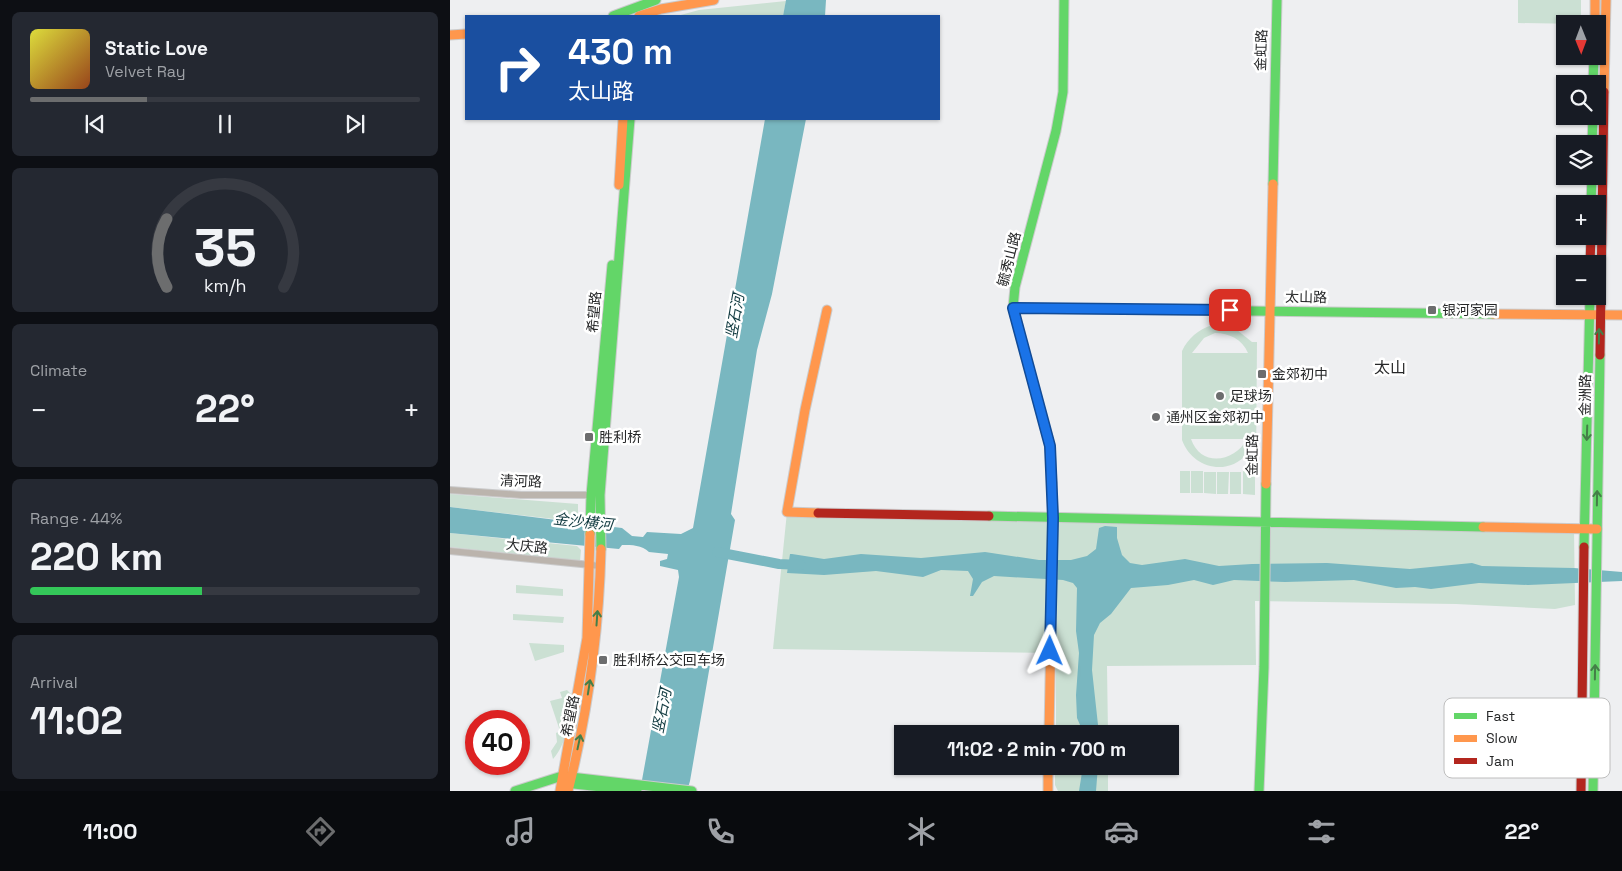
<!DOCTYPE html>
<html lang="en">
<head>
<meta charset="utf-8">
<style>
	body { margin:0; font-family:"Space Grotesk","Noto Sans SC",sans-serif; background:#242831; color:#f1f3f6; height:100vh; display:flex; flex-direction:column; font-size:19px; white-space:nowrap }
	* { box-sizing:border-box; margin:0 }
	p { font-size:16px; color:#9ea1a6 }
	.icon { flex:none; width:28px; height:28px; fill:none; stroke:currentColor; stroke-width:2; stroke-linecap:round; stroke-linejoin:round }
	.map { position:relative; flex:1; overflow:hidden }
	.sheet { display:flex; flex-direction:column; gap:12px; padding:12px; background:#0d0f14; width:450px }
	.sheet>* { flex:none }
	.banner { position:absolute; left:15px; top:15px; width:475px; height:105px; border-radius:0px; box-shadow:0 1px 4px #0004; background:#1a4fa0; color:#fff; overflow:hidden }
	.needle { width:32px; rotate:179deg }
	.buttons { position:absolute; left:1106px; top:15px; display:grid; gap:10px }
	.buttons a { display:grid; place-items:center; width:50px; height:50px; border-radius:0px; background:#171b24; box-shadow:0 1px 4px #0004; font-size:25px }
	.speed { position:absolute; left:15px; top:710px; display:flex; gap:10px; font-size:25px; font-weight:700; text-align:center }
	.speed>* { display:grid; place-content:center; width:65px; height:65px; border-radius:50%; background:#171b24; box-shadow:0 1px 4px #0004; line-height:1 }
	.speed .limit { border:8px solid #d22; background:#fff; color:#111 }
	.pin { position:absolute; display:grid; place-items:center; width:42px; height:42px; color:#fff; margin:-21px; border-radius:10px; box-shadow:0 2px 8px #0006 }
	.me { position:absolute; width:55px; margin:-28px; rotate:1deg; stroke-linejoin:round; filter:drop-shadow(0 0 4px #0008) }
	.turn { display:flex; align-items:center; gap:18px; height:105px; padding:0 20px; font-size:22px }
	.turn .icon { width:65px; height:65px; stroke-width:2.5 }
	.turn b { display:block; font-size:35px; line-height:42px }
	.big { font-size:38px; font-weight:700; line-height:1.1 }
	.sheet .card { flex:1; display:flex; flex-direction:column; justify-content:center; gap:8px; min-width:0; padding:0 18px; border-radius:8px; background:#242831 }
	.sheet .dial { align-items:center; gap:0 }
	.dial svg { height:130px; overflow:visible; fill:none; stroke:#363941; stroke-width:7; stroke-linecap:round; text-anchor:middle }
	.dial text { fill:#f1f3f6; stroke:none }
	.song { display:flex; align-items:center; gap:15px }
	.cover { width:60px; height:60px; border-radius:8px; background:linear-gradient(135deg,hsl(60 70% 55%),hsl(20 70% 35%)) }
	.played { height:5px; border-radius:2px; background:linear-gradient(90deg,#6c6d6e 30%,#363941 30%) }
	.keys { display:flex; justify-content:space-around; direction:ltr }
	.heat { display:flex; justify-content:space-between; align-items:center; font-size:28px; direction:ltr }
	.charge { height:8px; border-radius:4px; background:linear-gradient(90deg,#34c759 44%,#363941 0) }
	.trip { position:absolute; left:444px; top:725px; width:285px; height:50px; border-radius:0px; background:#171b24; box-shadow:0 1px 4px #0004; font-weight:700; line-height:50px; text-align:center }
	.dock { display:flex; height:80px; justify-content:space-around; align-items:center; background:#090b0e; color:#9ea1a6 }
	.dock .icon { width:35px; height:35px }
	.dock .selected { color:#6c6d6e }
	.dock b { font-size:22px; color:#f1f3f6 }
	main { display:flex; flex:1; min-height:0 }
	.map>svg:first-child { display:block }
	.green { fill:#cbe0d3; fill-rule:evenodd }
	.water { fill:#79b7c0 }
	.lines { fill:none; stroke-linecap:round; stroke-linejoin:round }
	.river { stroke:#79b7c0; stroke-width:10 }
	.street-casing { stroke:#cbcbcc; stroke-width:8 }
	.fast-casing { stroke:#cbcbcc; stroke-width:11 }
	.slow-casing { stroke:#cbcbcc; stroke-width:11 }
	.jam-casing { stroke:#cbcbcc; stroke-width:11 }
	.street { stroke:#bbb4ad; stroke-width:6 }
	.fast { stroke:#63d668; stroke-width:9 }
	.slow { stroke:#ff974d; stroke-width:9 }
	.jam { stroke:#b3261e; stroke-width:9 }
	.oneway { stroke:#447e48 }
	.route-casing { stroke:#114b97; stroke-width:12 }
	.route { stroke:#1a73e8; stroke-width:9 }
	.poi-dot { fill:#6c6d6e; stroke:#fff; stroke-width:2 }
	.labels { text-anchor:middle; stroke-width:5; stroke-linejoin:round; paint-order:stroke }
	.street-label { font-size:14px; fill:#262728; stroke:#fff }
	.poi-label { font-size:14px; fill:#262728; stroke:#fff; text-anchor:start }
	.water-label { font-size:15px; font-style:italic; fill:#113a40; stroke:#fff }
	.quarter-label { font-size:16px; fill:#262728; stroke:#fff }
	.key { fill:#fff; stroke:#bebebe; stroke-width:1 }
	.key-label { font-size:14px; fill:#262728 }
</style>
</head>
<body>
<main>
<section class="sheet">
<div class="card">
<div class="song"><i class="cover"></i><div><b>Static Love</b><p>Velvet Ray</p></div></div>
<div class="played"></div>
<div class="keys"><svg class="icon" aria-label="previous" viewBox="0 0 24 24"><path d="M18 5L8 12l10 7zM5 5v14"/></svg><svg class="icon" aria-label="pause" viewBox="0 0 24 24"><path d="M8 5v14M16 5v14"/></svg><svg class="icon" aria-label="next" viewBox="0 0 24 24"><path d="M6 5l10 7-10 7zM19 5v14"/></svg></div>
</div>
<div class="card dial"><svg viewBox="0 0 100 80">
<path d="M14 69A42 42 0 1 1 86 69"/>
<path d="M14 69A42 42 0 0 1 14 27" stroke="#6c6d6e"/>
<text x="50" y="56" font-size="32" font-weight="700">35</text>
<text x="50" y="72" font-size="11">km/h</text>
</svg></div>
<div class="card"><p>Climate</p>
<div class="heat"><a>−</a><b class="big">22°</b><a>+</a></div>
</div>
<div class="card"><p>Range · 44%</p><b class="big">220 km</b><div class="charge"></div></div>
<div class="card"><p>Arrival</p><b class="big">11:02</b></div>
</section>
<div class="map">
<svg width="1172" height="791" viewBox="0 0 1172 791">
	<rect width="100%" height="100%" fill="#eeeff1"/>
	<!-- green -->
	<path class="green" d="M1068 0H1131V24L1068 23Z
		M336 1 333 16H227L249 10Z
		M762 325 782 326 802 342H807L806 468H797V454C777 477 742 468 732 440V351C738 338 748 330 762 325ZM765 333C779 333 792 339 798 353H742L754 338ZM741 439H797C785 462 751 468 741 439Z
		M730 471H740V493H730Z
		M741 471H753V493H741Z
		M793 471 805 472V495L793 494Z
		M754 472H766V494L754 493Z
		M767 472H779L778 494H767Z
		M780 472H791V494H780Z
		M0 494 128 504V519L122 521 0 507Z
		M337 512 1124 528 1125 605 1105 609 1006 604 805 601 806 665 657 666 658 734H606V653L323 649Z
		M0 533 127 546 131 550 130 561 0 547Z
		M66 585 113 589V596L66 593Z
		M63 614 114 617 113 623 63 620Z
		M79 643 114 645V652L85 661Z
		M117 690 123 696C119 717 118 743 103 759L101 751 107 742 106 733 110 731 100 701 112 698 110 692Z
		M605 766H658V791H608L605 785Z"/>
	<!-- water -->
	<path class="water" d="M336 0H376L375 16H333Z
		M315 119H356L322 294 307 350 281 514 285 520 240 781 237 791H190L229 577 228 570 210 566V561L217 559 218 554 199 552C192 545 182 545 172 545L169 549 0 533V507L172 528 182 536 193 537 197 532 231 534 243 528Z
		M655 526 667 527V538L672 555 680 563 692 565 735 559 769 566 802 564 877 563 960 569 1022 563 1032 566 1124 568 1172 572V581L1078 585 1029 583 981 589 965 587 946 588 904 580 835 582 784 580 763 585 744 580 718 585 681 588 661 614 650 623 644 635 642 670 649 734H634L627 718 626 695 629 653 626 631 627 588 623 583 613 580 544 576 532 582 523 596H520L523 579 518 571 491 570 473 577 426 571 374 575 337 573 340 554H342L374 559 411 554 471 558 535 552 589 560H621L637 556 646 549 649 528Z
		M633 766H648L646 791H629Z"/>
	<g class="lines">
		<!-- river -->
		<path class="river" d="M267 552 329 564 351 565"/>
		<!-- street casing -->
		<g class="street-casing">
			<path id="street" d="M0 490 71 495H144
				M0 551 151 566"/>
		</g>
		<!-- fast casing -->
		<g class="fast-casing">
			<path id="fast" d="M163 16 206 0
				M1143 84 1144 56
				M1142 144 1143 116
				M823 184 827 0
				M1141 204 1142 176
				M563 308 1043 314
				M602 483 600 446 563 308 565 287 606 131 613 92 614 0
				M539 516 1033 527
				M140 534 141 495 162 265
				M1134 547 1140 296
				M151 549 150 495 180 119
				M115 783 187 791
				M65 791 112 776 242 791
				M809 791 814 667 816 484
				M1143 791 1150 355"/>
		</g>
		<!-- slow casing -->
		<g class="slow-casing">
			<path id="slow" d="M1145 0V24
				M189 16 211 9 264 0
				M0 35 16 34
				M1154 92 1156 0
				M169 185 173 119
				M1043 314 1172 315
				M816 484 823 184
				M368 513 337 512 355 410 377 310
				M1033 527 1147 529
				M599 734 603 518 602 483
				M598 766V791
				M110 791 137 638 140 534
				M118 791C138 712 149 631 151 549"/>
		</g>
		<!-- jam casing -->
		<g class="jam-casing">
			<path id="jam" d="M1140 264 1141 236
				M1150 355 1154 92
				M368 513 539 516
				M1131 791 1134 547"/>
		</g>
		<!-- street -->
		<use href="#street" class="street"/>
		<!-- fast -->
		<use href="#fast" class="fast"/>
		<!-- slow -->
		<use href="#slow" class="slow"/>
		<!-- jam -->
		<use href="#jam" class="jam"/>
	</g>
	<!-- one-way arrows -->
	<defs><path id="oneway-shaft" d="M-6 0H5M1.5-3L5.5 0L1.5 3" fill="none" stroke-width="1.6" stroke-linecap="round" stroke-linejoin="round" transform="scale(1.25)"/></defs>
	<g class="oneway">
		<use href="#oneway-shaft" transform="translate(1149 336) rotate(-89)"/>
		<use href="#oneway-shaft" transform="translate(1137 433) rotate(92)"/>
		<use href="#oneway-shaft" transform="translate(1147 498) rotate(-89)"/>
		<use href="#oneway-shaft" transform="translate(147 618) rotate(-86)"/>
		<use href="#oneway-shaft" transform="translate(1145 672) rotate(-89)"/>
		<use href="#oneway-shaft" transform="translate(139 687) rotate(-81)"/>
		<use href="#oneway-shaft" transform="translate(129 742) rotate(-78)"/>
	</g>
	<g class="lines">
		<!-- route casing -->
		<g class="route-casing">
			<path id="route" d="M600 651 603 518 600 446 563 308 780 310"/>
		</g>
		<!-- route -->
		<use href="#route" class="route"/>
	</g>
	<!-- markers -->
	<g class="poi-dot">
		<rect x="977" y="305" width="10" height="10" rx="2.5"/>
		<rect x="807" y="369" width="10" height="10" rx="2.5"/>
		<circle cx="770" cy="396" r="5"/>
		<circle cx="706" cy="417" r="5"/>
		<rect x="134" y="432" width="10" height="10" rx="2.5"/>
		<rect x="148" y="655" width="10" height="10" rx="2.5"/>
	</g>
	<g class="labels">
		<!-- street labels -->
		<g class="street-label">
			<text transform="translate(811 50) rotate(-88)" y="5">金虹路</text>
			<text transform="translate(559 259) rotate(-76)" y="5">毓秀山路</text>
			<text transform="translate(856 297) rotate(1)" y="5">太山路</text>
			<text transform="translate(144 312) rotate(-85)" y="5">希望路</text>
			<text transform="translate(1135 395) rotate(-89)" y="5">金洲路</text>
			<text transform="translate(802 455) rotate(-89)" y="5">金虹路</text>
			<text transform="translate(71 481) rotate(2)" y="5">清河路</text>
			<text transform="translate(77 546) rotate(6)" y="5">大庆路</text>
			<text transform="translate(120 716) rotate(-79)" y="5">希望路</text>
		</g>
		<!-- poi labels -->
		<g class="poi-label">
			<text x="992" y="315">银河家园</text>
			<text x="822" y="379">金郊初中</text>
			<text x="780" y="401">足球场</text>
			<text x="716" y="422">通州区金郊初中</text>
			<text x="149" y="442">胜利桥</text>
			<text x="163" y="665">胜利桥公交回车场</text>
		</g>
		<!-- water labels -->
		<g class="water-label">
			<text transform="translate(285 316) rotate(-80)" y="5">竖石河</text>
			<text transform="translate(133 522) rotate(6)" y="5">金沙横河</text>
			<text transform="translate(212 711) rotate(-79)" y="5">竖石河</text>
		</g>
		<!-- quarter labels -->
		<g class="quarter-label">
			<text x="940" y="373">太山</text>
		</g>
	</g>
	<!-- legend -->
	<rect x="994" y="698" width="166" height="80" rx="8" class="key"/>
	<rect x="1004" y="713" width="23" height="6" fill="#63d668"/>
	<rect x="1004" y="735" width="23" height="7" fill="#ff974d"/>
	<rect x="1004" y="758" width="23" height="6" fill="#b3261e"/>
	<g class="key-label">
		<text x="1036" y="721">Fast</text>
		<text x="1036" y="743">Slow</text>
		<text x="1036" y="766">Jam</text>
	</g>
</svg>
<div class="buttons">
<a><svg class="needle" viewBox="-14 -14 28 28"><path d="M0-13l5 13h-10z" fill="#e53935"/><path d="M0 13l5-13h-10z" fill="#9ea1a6"/></svg></a>
<a><svg class="icon" aria-label="search" viewBox="0 0 24 24"><circle cx="10" cy="10" r="6"/><path d="M15 15l6 6"/></svg></a>
<a><svg class="icon" aria-label="layers" viewBox="0 0 24 24"><path d="M12 4l9 5-9 5-9-5zM3 14l9 5 9-5"/></svg></a>
<a>+</a>
<a>−</a>
</div>
<div class="speed"><div class="limit">40</div></div>
<div class="pin" style="left:780px;top:310px;background:#d93025"><svg class="icon" aria-label="arrive" viewBox="0 0 24 24"><path d="M6 21V4h12l-3 4 3 4H6"/></svg></div>
<svg class="me" style="left:600px;top:651px" viewBox="-20 -20 40 40"><path d="M0-17L14 15 0 8-14 15z" fill="#1a73e8" stroke="#fff" stroke-width="4"/></svg>
<div class="trip">11:02 · 2 min · 700 m</div>
<div class="banner">
<div class="turn"><svg class="icon" aria-label="right" viewBox="0 0 24 24"><path d="M7 20v-9h11M14 6l5 5-5 5"/></svg><div><b>430 m</b>太山路</div></div>
</div>
</div>
</main>
<nav class="dock">
<b>11:00</b>
<svg class="icon selected" aria-label="directions" viewBox="0 0 24 24"><path d="M12 3l9 9-9 9-9-9zM9 14v-3h6M13 9l2 2-2 2"/></svg>
<svg class="icon" aria-label="music" viewBox="0 0 24 24"><path d="M9 18V5l10-2v13"/><circle cx="6" cy="18" r="3"/><circle cx="16" cy="16" r="3"/></svg>
<svg class="icon" aria-label="phone" viewBox="0 0 24 24"><path d="M5 4h4l2 5-3 2q2 4 5 5l2-3 5 2v4C11 20 4 13 5 4z"/></svg>
<svg class="icon" aria-label="climate" viewBox="0 0 24 24"><path d="M12 3v18M4 7l16 10M4 17L20 7"/></svg>
<svg class="icon" aria-label="car" viewBox="0 0 24 24"><path d="M5 17H2v-5l4-1 3-4h7l3 4 3 1v5h-3M9 17h6M6 11h13"/><circle cx="7" cy="17" r="2"/><circle cx="17" cy="17" r="2"/></svg>
<svg class="icon" aria-label="filters" viewBox="0 0 24 24"><path d="M4 7h16M4 17h16"/><circle cx="9" cy="7" r="2"/><circle cx="15" cy="17" r="2"/></svg>
<b>22°</b>
</nav>
</body>
</html>
